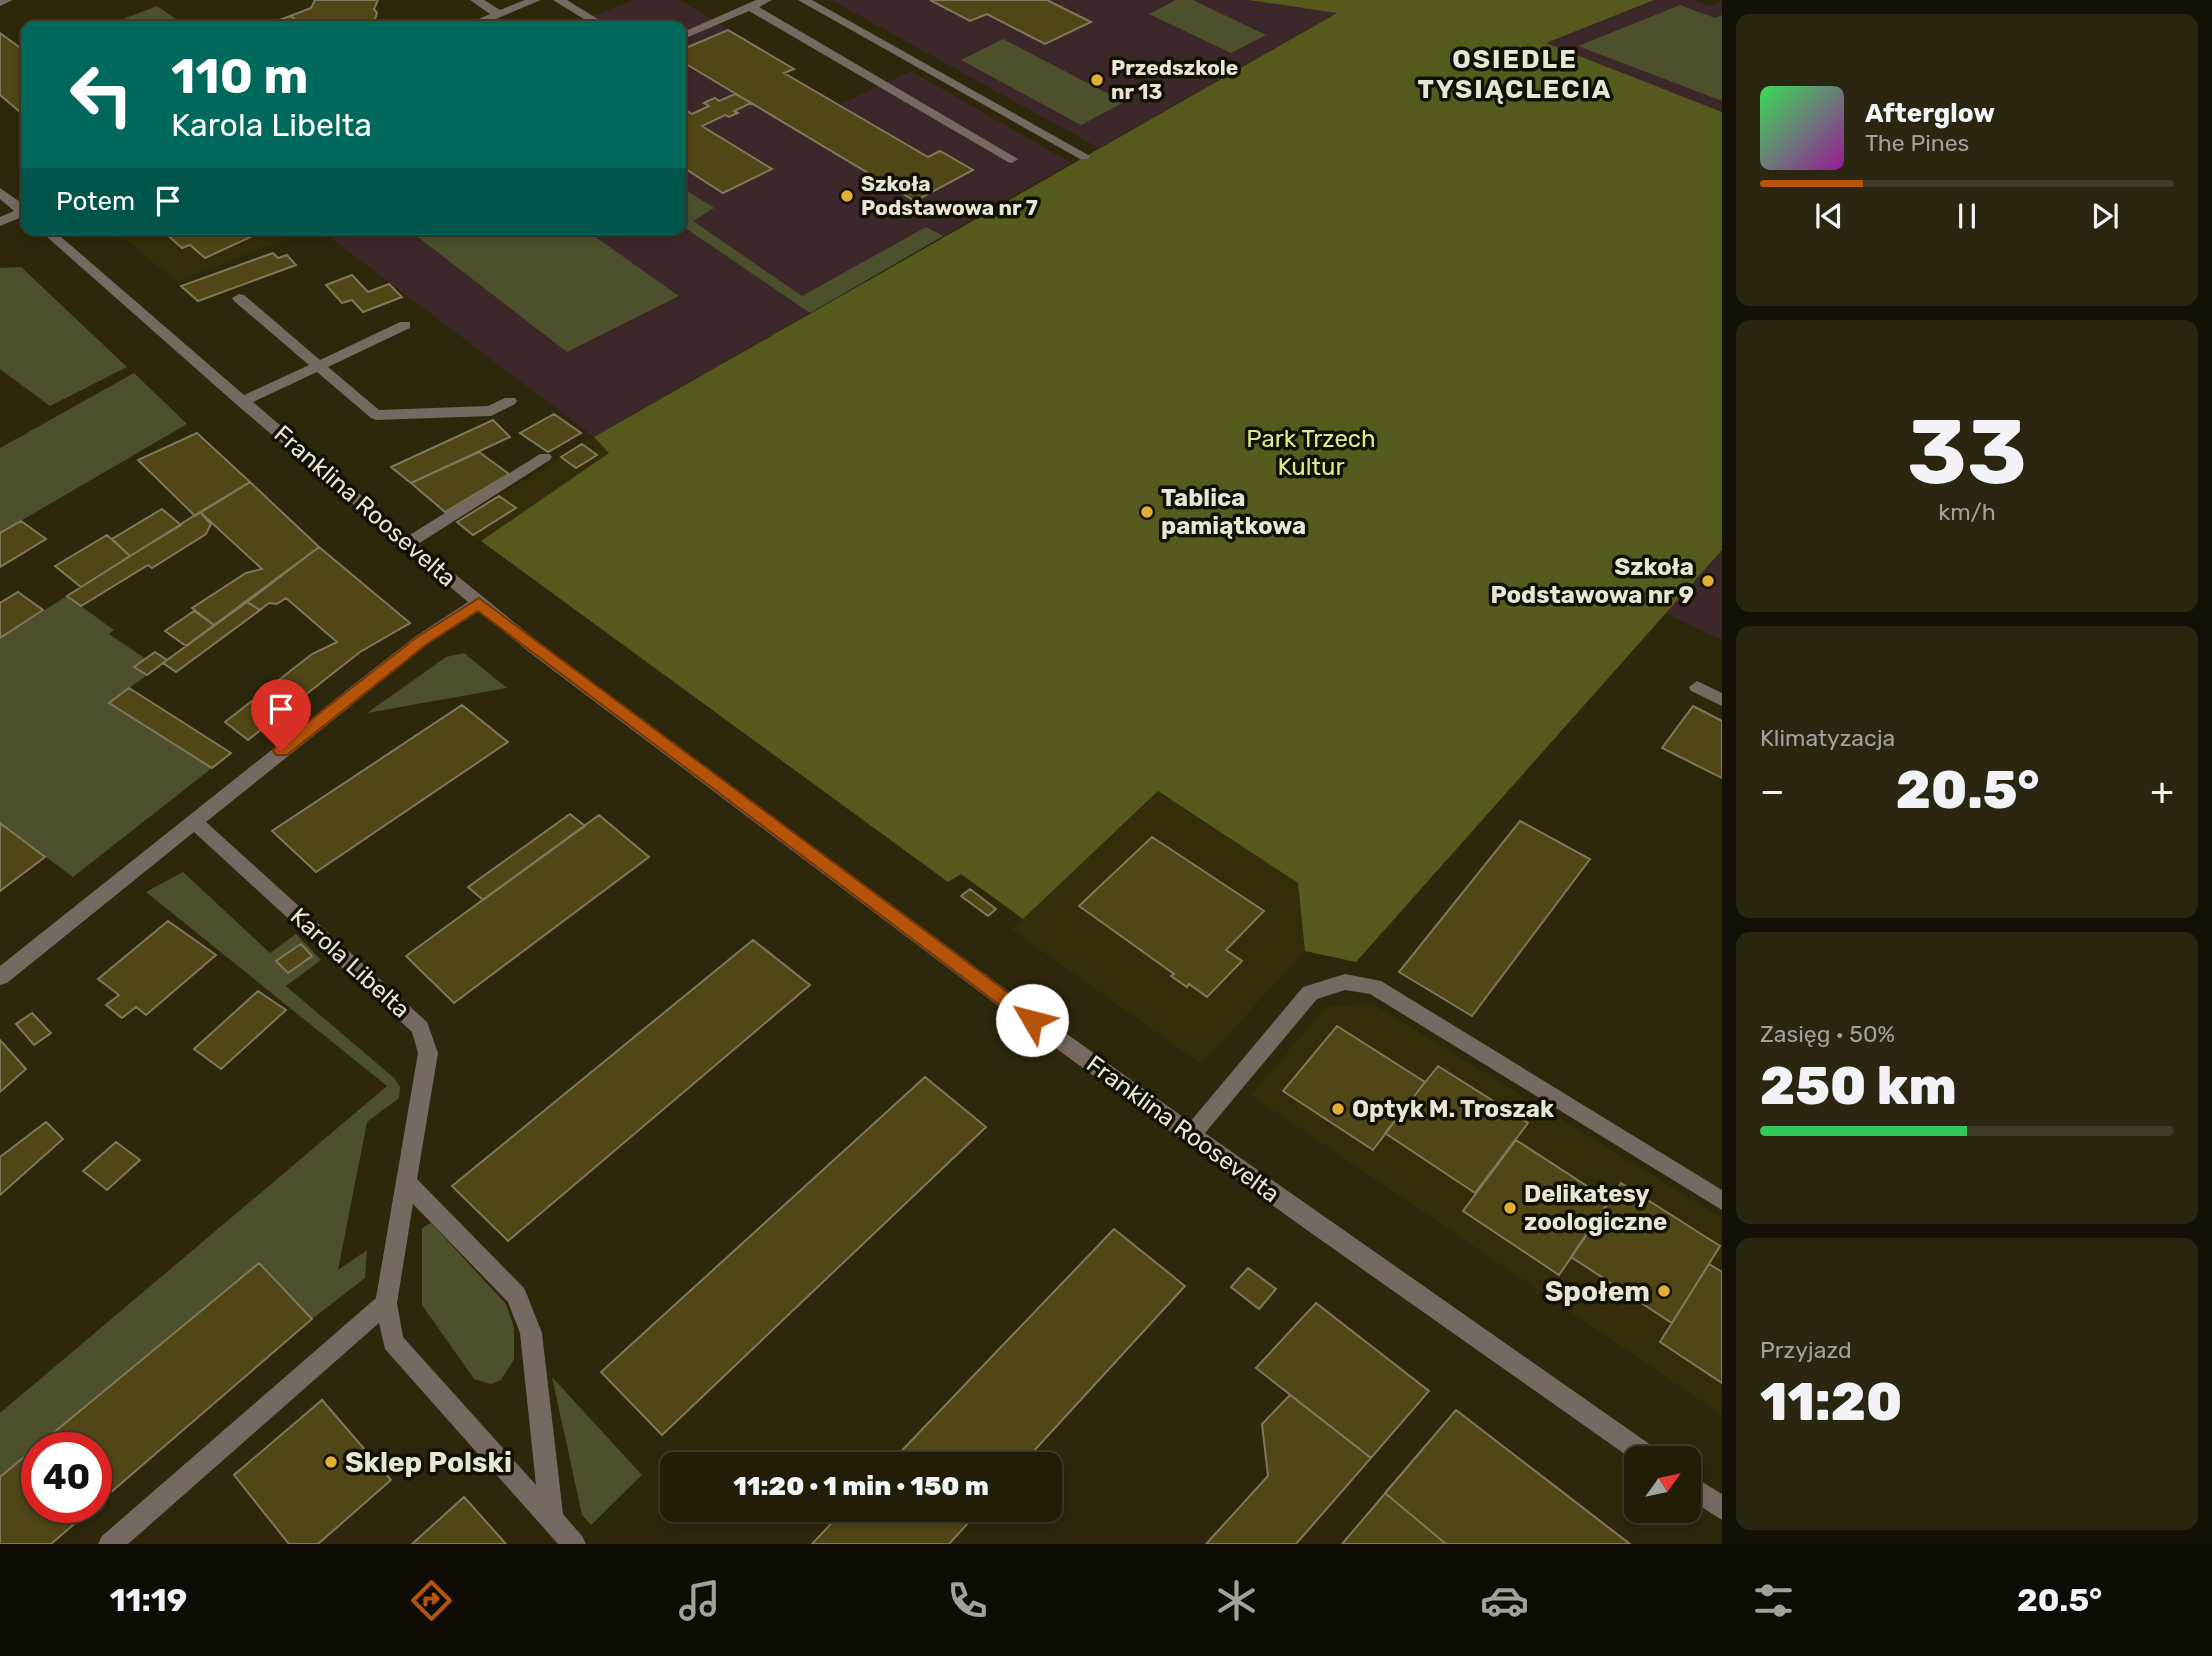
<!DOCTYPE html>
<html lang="pl">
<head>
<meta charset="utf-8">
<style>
	body { margin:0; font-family:Rubik,sans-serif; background:#2a2612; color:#f1f3f6; height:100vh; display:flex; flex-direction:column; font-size:26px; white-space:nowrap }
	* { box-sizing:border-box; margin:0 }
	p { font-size:23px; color:#a2a29c }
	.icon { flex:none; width:38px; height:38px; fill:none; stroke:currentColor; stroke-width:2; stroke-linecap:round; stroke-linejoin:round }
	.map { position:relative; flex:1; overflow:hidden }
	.sheet { display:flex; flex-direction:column; gap:14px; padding:14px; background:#131005; width:490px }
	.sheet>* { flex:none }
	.banner { position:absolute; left:21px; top:21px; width:665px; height:214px; border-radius:14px; box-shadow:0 4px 10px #0003,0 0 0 2px #3f3b2a; background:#00695c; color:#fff; overflow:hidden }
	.needle { width:46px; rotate:57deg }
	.controls { position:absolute; left:1624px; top:1446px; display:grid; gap:14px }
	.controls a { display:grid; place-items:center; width:77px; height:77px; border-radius:14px; background:#221d09; box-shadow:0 4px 10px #0003,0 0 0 2px #3f3b2a; font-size:35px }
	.speed { position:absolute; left:21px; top:1432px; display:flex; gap:14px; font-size:35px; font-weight:700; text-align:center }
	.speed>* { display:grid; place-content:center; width:91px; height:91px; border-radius:50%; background:#221d09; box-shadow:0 4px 10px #0003,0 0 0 2px #3f3b2a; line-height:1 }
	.speed .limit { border:10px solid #d22; background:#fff; color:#111 }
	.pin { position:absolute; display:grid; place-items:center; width:60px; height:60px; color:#fff; margin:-72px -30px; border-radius:50% 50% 50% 0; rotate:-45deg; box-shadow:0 0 7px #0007 }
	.pin .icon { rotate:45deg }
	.me { position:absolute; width:77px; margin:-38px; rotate:307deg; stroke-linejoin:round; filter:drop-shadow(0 0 5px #0008) }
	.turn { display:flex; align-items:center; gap:24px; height:147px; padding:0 35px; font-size:32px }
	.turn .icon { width:91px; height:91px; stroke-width:2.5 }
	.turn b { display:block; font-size:49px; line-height:60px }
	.then { display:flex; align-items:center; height:66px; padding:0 35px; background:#0003; gap:14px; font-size:26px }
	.big { font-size:52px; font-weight:800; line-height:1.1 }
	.sheet .tile { flex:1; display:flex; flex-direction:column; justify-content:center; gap:10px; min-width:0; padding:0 24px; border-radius:14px; background:#2a2612 }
	.sheet .dial { align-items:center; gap:0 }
	.dial b { font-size:91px; line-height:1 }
	.song { display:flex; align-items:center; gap:21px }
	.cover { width:84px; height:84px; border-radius:10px; background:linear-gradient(135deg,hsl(130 70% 55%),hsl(300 70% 35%)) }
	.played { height:7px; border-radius:4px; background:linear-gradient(90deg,#b45309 25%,#3f3b2a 25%) }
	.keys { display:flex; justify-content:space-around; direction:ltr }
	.heat { display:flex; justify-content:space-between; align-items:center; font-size:38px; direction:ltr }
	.charge { height:10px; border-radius:5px; background:linear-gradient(90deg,#34c759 50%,#3f3b2a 0) }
	.trip { position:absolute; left:660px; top:1452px; width:402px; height:70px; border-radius:14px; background:#221d09; box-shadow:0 4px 10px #0003,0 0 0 2px #3f3b2a; font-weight:800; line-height:70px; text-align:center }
	.tabs { display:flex; height:112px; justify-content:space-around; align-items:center; background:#0e0c04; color:#a2a29c }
	.tabs .icon { width:49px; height:49px }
	.tabs .current { color:#b45309 }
	.tabs b { font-size:32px; color:#f1f3f6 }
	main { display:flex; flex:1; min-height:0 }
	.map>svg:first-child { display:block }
	.built { fill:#352d09 }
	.education { fill:#3c282a }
	.green { fill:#4d502d }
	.forest { fill:#565b1d }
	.building { fill:#514616; stroke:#7f785b; stroke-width:2 }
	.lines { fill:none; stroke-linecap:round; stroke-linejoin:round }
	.minor { fill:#756962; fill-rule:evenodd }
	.route { fill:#b45309; stroke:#753606; stroke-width:2 }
	.poi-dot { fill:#e1af34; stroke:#131005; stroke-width:2.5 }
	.labels { text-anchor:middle; stroke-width:7; stroke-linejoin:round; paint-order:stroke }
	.far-poi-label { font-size:21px; font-weight:bold; fill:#e8e5d5; stroke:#131005; text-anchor:start }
	.park-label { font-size:24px; fill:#e0e98f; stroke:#131005 }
	.poi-label { font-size:24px; font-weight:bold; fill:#e8e5d5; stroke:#131005; text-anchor:start }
	.street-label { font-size:24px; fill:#e8e5d5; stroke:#131005 }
	.far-district-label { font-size:26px; font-weight:bold; letter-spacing:2px; fill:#e8e5d5; stroke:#131005 }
	.near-poi-label { font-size:28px; font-weight:bold; fill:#e8e5d5; stroke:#131005; text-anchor:end }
</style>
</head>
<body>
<main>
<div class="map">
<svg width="1722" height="1544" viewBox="0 0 1722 1544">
	<rect width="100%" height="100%" fill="#2d270c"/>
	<!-- built -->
	<path class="built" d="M114 229H311L176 282Z
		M594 437 610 452 481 541 457 522Z
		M1158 791 1299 883 1305 951 1201 1064 1012 930Z
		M1371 1003 1722 1218V1415L1251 1095 1326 1007Z"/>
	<!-- education -->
	<path class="education" d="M633 0H680L794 69 784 74 839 105 911 71 1071 163 594 437 319 229H681V26H568Z
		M831 0H1249L1338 12 1099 148Z
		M1654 0H1694L1710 6 1722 1V112L1545 43Z
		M1722 550V640L1665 613Z"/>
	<!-- green -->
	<path class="green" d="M1176 0H1193L1266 35 1231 53 1149 14Z
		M1680 5 1715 18 1722 15V101L1578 46Z
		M157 6 186 26H105Z
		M1003 39 1124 102 1081 125 961 60Z
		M681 187 714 208 693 221 802 296 926 227 943 236 810 313 681 225Z
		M414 229H584L679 296 567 352 410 231Z
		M21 267 127 367 50 406 0 369V268Z
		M134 373 187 424 0 533V448Z
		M67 596 114 630 109 634 146 659 147 675 109 703 212 768 73 877 0 823V638Z
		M464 653 507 688 367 713 446 657Z
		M183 872 270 953 296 934 321 960 286 986 394 1078 400 1087 399 1098 367 1122 338 1270 367 1250 365 1278 312 1319 258 1263 0 1477V1413L387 1086 146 892Z
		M431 1223 506 1304 514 1327V1359L501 1380 491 1384 474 1379 422 1305V1228Z
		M552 1377 642 1475 591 1525 582 1515Z"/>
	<!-- forest -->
	<path class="forest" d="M1249 0H1654L1546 43 1722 112V550L1356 962 1305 951 1298 883 1158 791 1023 919 961 874 948 882 481 541 609 453 594 437 1337 13Z"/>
	<!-- building -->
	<path class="building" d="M315 0H378L374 9 377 13 374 22 362 26H306L290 16 311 8Z
		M930 0H1047L1091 22 1045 44 987 14 970 21Z
		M290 16 306 26H263Z
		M728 30 794 69 784 73 928 157 940 151 973 170 915 201 681 61V50Z
		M0 33 26 52V117L0 95Z
		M735 94 751 103 734 111 738 113 729 117 725 115 702 126 772 169 723 193 681 166V107L692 114 709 106 704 103 708 101 715 98 719 101Z
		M268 229 205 258 190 245 182 248 165 233 173 229Z
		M273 253 278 258 287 255 296 265 198 301 181 286Z
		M352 275 368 292 389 284 402 297 363 312 352 300 342 303 326 285Z
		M554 414 581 433 548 452 520 433Z
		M493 420 510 437 411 483 391 467Z
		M197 433 250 482 195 516 138 460Z
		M582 444 597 455 576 468 561 457Z
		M479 452 509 474 445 512 411 483Z
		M250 482 319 547 214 625 192 608 246 573 262 569 200 512Z
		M499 496 516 508 473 535 457 522Z
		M162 509 181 525 130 556 112 539Z
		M200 512 211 524 206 534 152 568 148 565 81 606 67 596Z
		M21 521 46 539 0 567V533Z
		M107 535 130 556 81 587 55 566Z
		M319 547 410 623 360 652 248 740 225 722 312 654 337 642 286 598 277 604 269 603 260 610 247 602Z
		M18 592 43 610 0 638V603Z
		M247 602 260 610 176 672 163 663Z
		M194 611 214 625 186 646 165 631Z
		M155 652 167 660 147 675 134 667Z
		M129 688 231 753 212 768 109 703Z
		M462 705 508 742 316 872 272 831Z
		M1693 706 1722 721V778L1662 748Z
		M570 814 585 826 483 900 468 887Z
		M599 815 649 857 454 1003 406 956Z
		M1520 821 1590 859 1472 1016 1399 972Z
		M0 823 45 857 0 891Z
		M1152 837 1264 911 1226 950 1242 961 1207 997 1189 984 1187 987 1171 976 1174 974 1079 906Z
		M970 889 996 909 988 916 961 896Z
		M168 921 216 955 146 1015 136 1007 122 1018 106 1005 119 995 98 979Z
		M753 940 810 985 508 1241 452 1186Z
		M301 944 312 956 288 973 276 961Z
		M258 991 286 1010 221 1069 194 1049Z
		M32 1013 51 1033 34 1045 16 1024Z
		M1337 1026 1425 1082 1373 1150 1283 1091Z
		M0 1040 26 1069 0 1092Z
		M1438 1066 1528 1123 1475 1193 1385 1133Z
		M925 1077 986 1127 662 1435 601 1372Z
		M46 1122 63 1139 0 1195V1157Z
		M1516 1140 1610 1201 1559 1275 1463 1211Z
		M116 1142 140 1160 107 1190 83 1171Z
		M1621 1183 1720 1246 1672 1323 1571 1257Z
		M1114 1229 1185 1286 1021 1465H888Z
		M259 1263 312 1319 96 1505V1447H37V1507H94L51 1544H0V1477Z
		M1709 1264 1722 1272V1383L1660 1342Z
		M1248 1268 1276 1289 1259 1309 1231 1287Z
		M1316 1303 1429 1391 1371 1458 1256 1368Z
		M1290 1395 1371 1458 1296 1544H1206L1268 1476 1262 1424Z
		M322 1400 391 1480 318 1544H289L234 1475Z
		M1456 1410 1630 1544H1342Z
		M1456 1410 1630 1544H1446L1385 1493Z
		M464 1497 506 1544H412Z
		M844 1510H980L949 1544H812Z"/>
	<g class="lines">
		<!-- minor -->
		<path class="minor" d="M0 0H13L0 6Z
			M470 0H484L500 10 525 0H541L479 26H463L490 14Z
			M553 0H567L609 26H595Z
			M756 0H772L759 7 1018 159 1012 163 1008 162 749 11 681 40V33Z
			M798 0H812L1090 156 1088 159H1080Z
			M0 188 26 206V218L22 217 0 226V217L14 211 0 199Z
			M38 229H52L244 395 309 365 234 301 232 298 239 294 244 295 320 360 400 322H410V328L328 367 379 410 488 406 505 398H515L517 401 515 404 491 416 376 420 371 418 317 372 253 402 408 536 540 454H550L552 457 550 460 418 544 541 644 1039 1014 1190 1122 1303 987 1345 974 1381 981 1722 1190V1210L1370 994 1345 990 1317 999 1205 1133 1658 1450 1661 1458H1636V1462L1304 1228 1025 1026 529 652 479 611 428 644 206 822 427 1022 438 1053 417 1179 524 1288 527 1295 542 1333 563 1514 582 1536 586 1544H558L385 1349 379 1323 128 1544H98L102 1536 376 1298 418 1053 412 1032 194 832 7 983 0 985V966L362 678 416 636 468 602 237 405ZM413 1204 508 1302 520 1333 536 1485 403 1337 397 1303Z
			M1697 681 1722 693V706L1691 691 1689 687Z
			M1689 1474 1722 1494V1520L1689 1499Z"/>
	</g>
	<!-- route -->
	<path class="route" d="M479 598 1038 1015 1041 1020 1038 1025 1032 1028 1026 1025 478 611 427 644 287 755H276L273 751 276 747 417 637Z"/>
	<!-- markers -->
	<g class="poi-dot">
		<circle cx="1097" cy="80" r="7"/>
		<circle cx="847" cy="196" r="7"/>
		<circle cx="1147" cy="512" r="7"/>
		<circle cx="1708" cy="581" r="7"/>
		<circle cx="1338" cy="1109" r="7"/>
		<circle cx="1510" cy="1208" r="7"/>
		<circle cx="1664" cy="1291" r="7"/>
		<circle cx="331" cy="1462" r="7"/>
	</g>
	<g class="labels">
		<!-- far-poi labels -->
		<g class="far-poi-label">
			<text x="1111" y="75">Przedszkole<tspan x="1111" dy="24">nr 13</tspan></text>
			<text x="861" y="191">Szkoła<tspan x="861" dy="24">Podstawowa nr 7</tspan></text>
		</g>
		<!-- park labels -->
		<g class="park-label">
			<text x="1311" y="447">Park Trzech<tspan x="1311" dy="28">Kultur</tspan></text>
		</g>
		<!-- poi labels -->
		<g class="poi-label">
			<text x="1161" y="506">Tablica<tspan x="1161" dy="28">pamiątkowa</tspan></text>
			<text x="1694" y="575" text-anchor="end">Szkoła<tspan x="1694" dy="28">Podstawowa nr 9</tspan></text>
			<text x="1352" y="1117">Optyk M. Troszak</text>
			<text x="1524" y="1202">Delikatesy<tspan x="1524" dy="28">zoologiczne</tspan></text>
		</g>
		<!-- street labels -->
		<g class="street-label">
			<text transform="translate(365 506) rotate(41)" y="8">Franklina Roosevelta</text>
			<text transform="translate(350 963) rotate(42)" y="8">Karola Libelta</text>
			<text transform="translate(1183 1129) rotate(36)" y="8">Franklina Roosevelta</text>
		</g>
		<!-- far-district labels -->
		<g class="far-district-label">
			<text x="1515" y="68">OSIEDLE<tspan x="1515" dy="30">TYSIĄCLECIA</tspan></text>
		</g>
		<!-- near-poi labels -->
		<g class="near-poi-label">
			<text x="1650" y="1301">Społem</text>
			<text x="345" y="1472" text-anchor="start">Sklep Polski</text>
		</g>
	</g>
</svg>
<div class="controls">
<a><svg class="needle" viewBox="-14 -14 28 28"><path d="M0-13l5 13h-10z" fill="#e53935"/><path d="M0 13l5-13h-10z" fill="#a2a29c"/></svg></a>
</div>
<div class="speed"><div class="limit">40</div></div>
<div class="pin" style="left:281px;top:751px;background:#d93025"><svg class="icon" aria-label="arrive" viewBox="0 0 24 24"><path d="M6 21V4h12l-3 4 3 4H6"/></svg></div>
<svg class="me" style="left:1032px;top:1020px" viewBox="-20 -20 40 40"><circle r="19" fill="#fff"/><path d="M0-13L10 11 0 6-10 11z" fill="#b45309"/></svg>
<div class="trip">11:20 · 1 min · 150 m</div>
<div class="banner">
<div class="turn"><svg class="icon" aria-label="left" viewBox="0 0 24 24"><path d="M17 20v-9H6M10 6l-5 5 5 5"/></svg><div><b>110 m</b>Karola Libelta</div></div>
<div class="then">Potem<svg class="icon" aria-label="arrive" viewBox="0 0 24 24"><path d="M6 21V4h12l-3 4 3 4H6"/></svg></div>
</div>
</div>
<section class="sheet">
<div class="tile">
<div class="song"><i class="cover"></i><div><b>Afterglow</b><p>The Pines</p></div></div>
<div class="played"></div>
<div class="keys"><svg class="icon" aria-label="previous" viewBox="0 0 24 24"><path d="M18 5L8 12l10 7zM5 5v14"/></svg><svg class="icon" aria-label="pause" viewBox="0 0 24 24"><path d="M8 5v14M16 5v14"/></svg><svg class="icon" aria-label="next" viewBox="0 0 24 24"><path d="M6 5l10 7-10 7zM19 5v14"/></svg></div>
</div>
<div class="tile dial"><b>33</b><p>km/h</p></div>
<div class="tile"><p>Klimatyzacja</p>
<div class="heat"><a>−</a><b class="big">20.5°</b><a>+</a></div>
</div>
<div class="tile"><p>Zasięg · 50%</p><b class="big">250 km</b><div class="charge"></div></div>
<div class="tile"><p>Przyjazd</p><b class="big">11:20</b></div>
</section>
</main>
<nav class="tabs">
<b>11:19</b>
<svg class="icon current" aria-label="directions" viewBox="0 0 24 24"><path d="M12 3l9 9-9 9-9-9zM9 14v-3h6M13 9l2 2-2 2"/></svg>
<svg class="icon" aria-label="music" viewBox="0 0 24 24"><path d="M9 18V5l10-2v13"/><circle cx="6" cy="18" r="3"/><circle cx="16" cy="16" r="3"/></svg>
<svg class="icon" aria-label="phone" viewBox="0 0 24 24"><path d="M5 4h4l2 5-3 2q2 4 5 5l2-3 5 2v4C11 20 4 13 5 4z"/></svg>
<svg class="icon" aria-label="climate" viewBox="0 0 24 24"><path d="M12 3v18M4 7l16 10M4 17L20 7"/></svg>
<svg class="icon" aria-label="car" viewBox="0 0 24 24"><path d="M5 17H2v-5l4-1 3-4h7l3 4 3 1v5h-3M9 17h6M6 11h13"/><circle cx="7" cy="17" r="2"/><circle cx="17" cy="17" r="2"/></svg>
<svg class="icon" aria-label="filters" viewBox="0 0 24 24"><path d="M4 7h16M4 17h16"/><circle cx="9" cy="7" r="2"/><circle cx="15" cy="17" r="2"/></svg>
<b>20.5°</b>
</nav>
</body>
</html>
